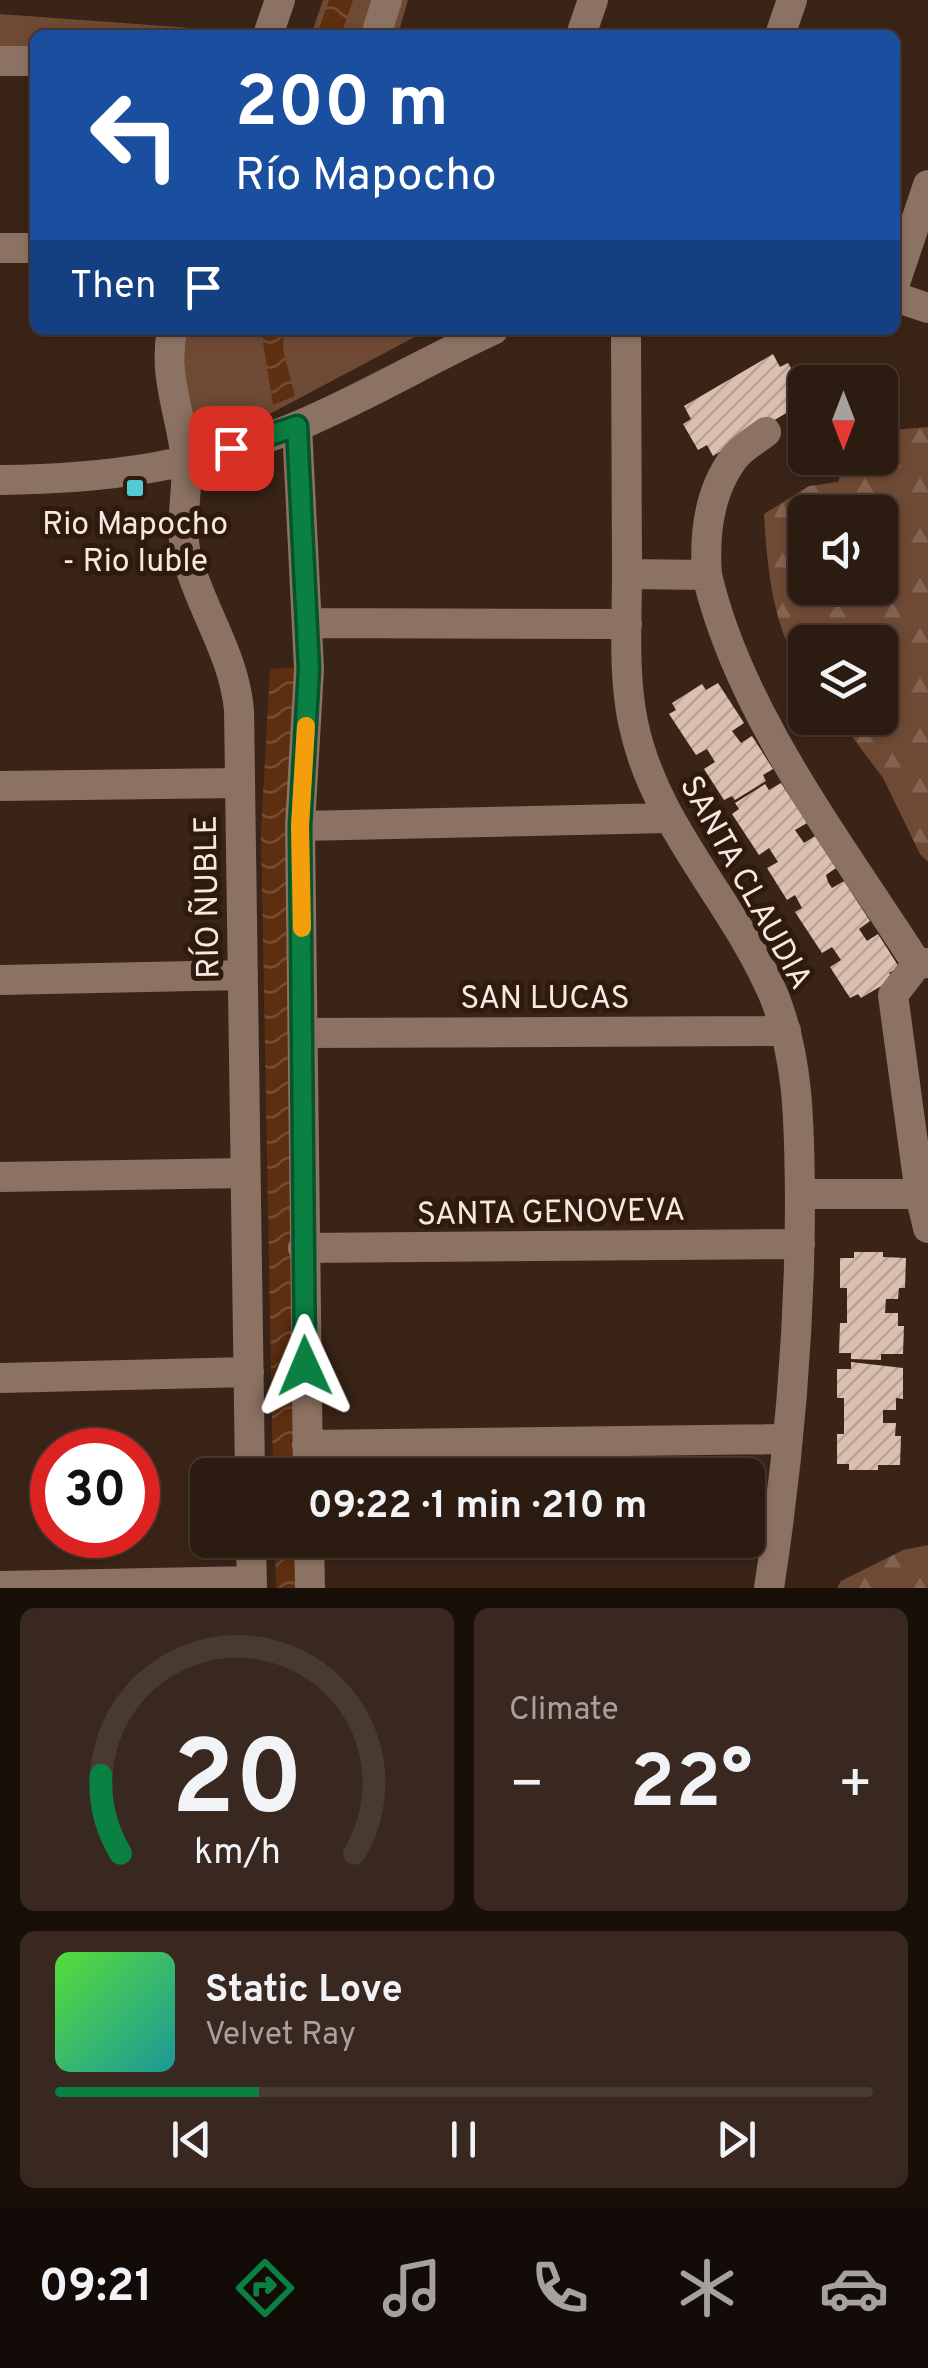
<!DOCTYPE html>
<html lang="en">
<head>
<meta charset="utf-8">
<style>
	body { margin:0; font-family:Overpass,sans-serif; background:#38281f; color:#f1f3f6; height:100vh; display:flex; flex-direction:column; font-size:38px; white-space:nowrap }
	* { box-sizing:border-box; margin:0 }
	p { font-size:32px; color:#a6a19f }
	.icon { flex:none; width:55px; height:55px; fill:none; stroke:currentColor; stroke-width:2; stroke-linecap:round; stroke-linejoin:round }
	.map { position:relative; height:1588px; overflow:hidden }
	.drawer { display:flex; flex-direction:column; gap:20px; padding:20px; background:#180f09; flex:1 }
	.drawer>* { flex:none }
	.hud { position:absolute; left:30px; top:30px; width:870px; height:305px; border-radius:15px; box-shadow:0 2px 8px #0004,0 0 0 2px #483931; background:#1a4fa0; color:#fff; overflow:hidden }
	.needle { width:65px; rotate:180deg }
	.controls { position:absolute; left:788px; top:365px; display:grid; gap:20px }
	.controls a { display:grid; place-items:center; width:110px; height:110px; border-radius:15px; background:#2c1b11; box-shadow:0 2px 8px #0004,0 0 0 2px #483931; font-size:50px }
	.speed { position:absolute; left:30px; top:1428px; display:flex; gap:20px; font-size:50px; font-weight:700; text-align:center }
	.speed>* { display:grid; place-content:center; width:130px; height:130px; border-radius:50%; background:#2c1b11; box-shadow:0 2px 8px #0004,0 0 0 2px #483931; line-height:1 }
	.speed .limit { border:15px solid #d22; background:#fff; color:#111 }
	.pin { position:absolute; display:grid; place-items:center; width:85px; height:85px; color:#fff; margin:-42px; border-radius:20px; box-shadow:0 5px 15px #0006 }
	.me { position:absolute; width:110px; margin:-55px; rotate:359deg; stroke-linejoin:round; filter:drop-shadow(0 0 8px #0008) }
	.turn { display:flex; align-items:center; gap:35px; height:210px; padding:0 40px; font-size:45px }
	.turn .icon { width:130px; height:130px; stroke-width:2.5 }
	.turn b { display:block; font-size:70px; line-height:85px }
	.then { display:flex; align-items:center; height:95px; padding:0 40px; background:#0003; gap:20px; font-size:38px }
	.big { font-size:75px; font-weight:700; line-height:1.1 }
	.drawer .widget { flex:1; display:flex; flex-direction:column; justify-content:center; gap:15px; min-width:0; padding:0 35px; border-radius:15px; background:#38281f }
	.drawer .dial { align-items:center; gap:0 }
	.dial svg { height:260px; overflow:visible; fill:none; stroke:#483931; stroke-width:7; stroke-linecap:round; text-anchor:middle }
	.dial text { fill:#f1f3f6; stroke:none }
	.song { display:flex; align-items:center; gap:30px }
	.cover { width:120px; height:120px; border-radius:15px; background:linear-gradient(135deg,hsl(110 70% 55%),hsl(180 70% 35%)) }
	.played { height:10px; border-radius:5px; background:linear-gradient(90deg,#0b8043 25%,#483931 25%) }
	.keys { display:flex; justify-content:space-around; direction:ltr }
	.heat { display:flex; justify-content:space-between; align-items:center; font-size:55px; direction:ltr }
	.drawer .tiles { flex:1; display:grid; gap:20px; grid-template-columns:1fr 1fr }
	.widget:last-child { grid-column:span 2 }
	.trip { position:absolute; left:190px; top:1458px; width:575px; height:100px; border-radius:15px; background:#2c1b11; box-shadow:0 2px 8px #0004,0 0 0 2px #483931; font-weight:700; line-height:100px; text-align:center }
	.tabs { display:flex; height:160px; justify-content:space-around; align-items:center; background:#120b07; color:#a6a19f }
	.tabs .icon { width:70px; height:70px }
	.tabs .on { color:#0b8043 }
	.tabs b { font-size:45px; color:#f1f3f6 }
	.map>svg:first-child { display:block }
	.green { fill:#6e4934 }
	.forest { fill:url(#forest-firs); fill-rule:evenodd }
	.water { fill:url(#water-waves) }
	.building { fill:url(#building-hatch) }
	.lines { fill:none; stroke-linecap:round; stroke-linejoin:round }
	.minor { stroke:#8c7263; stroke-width:30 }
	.route-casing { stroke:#07532c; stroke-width:25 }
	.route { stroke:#0b8043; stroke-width:18 }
	.slow { stroke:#f59e0b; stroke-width:18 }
	.poi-dot { fill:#51ccd4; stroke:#2f1a0e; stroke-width:4 }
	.labels { text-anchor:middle; stroke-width:10; stroke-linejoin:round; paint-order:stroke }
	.poi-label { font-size:32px; fill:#f7e8e0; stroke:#2f1a0e }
	.street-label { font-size:32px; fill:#f7e8e0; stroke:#2f1a0e }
</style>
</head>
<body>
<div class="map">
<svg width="928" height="1588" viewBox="0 0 928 1588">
	<defs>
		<pattern id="forest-firs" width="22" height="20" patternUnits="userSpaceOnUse" patternTransform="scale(2.5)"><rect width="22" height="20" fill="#6e4934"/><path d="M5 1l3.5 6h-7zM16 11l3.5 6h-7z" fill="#836351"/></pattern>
		<pattern id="water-waves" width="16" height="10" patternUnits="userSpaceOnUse" patternTransform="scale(2.5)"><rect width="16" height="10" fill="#5d2f10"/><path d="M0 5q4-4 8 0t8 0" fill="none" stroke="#754d32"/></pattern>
		<pattern id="building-hatch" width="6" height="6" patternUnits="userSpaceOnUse" patternTransform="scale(2.5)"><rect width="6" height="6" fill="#dcc0af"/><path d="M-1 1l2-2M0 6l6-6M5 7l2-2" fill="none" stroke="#b8a294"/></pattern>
	</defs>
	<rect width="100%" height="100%" fill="#3a2417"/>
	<!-- green -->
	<path class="green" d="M323 0H408L398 35H311Z
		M0 14 287 35H35V75L0 76Z
		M183 330H428L262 418 189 434Z"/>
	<!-- forest -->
	<path class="forest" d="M928 427V862L920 854 883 778 838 718H880V642H805V676C773 631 767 568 764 514L809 486 838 482 847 458H880V431ZM805 512H880V588H805Z
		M928 1545V1588H837L841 1581 903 1550Z"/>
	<!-- water -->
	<path class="water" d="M329 0H353L341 35H317Z
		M261 330H284L283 350 295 396 273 405Z
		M298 667 294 1475H273L261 832 270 669Z
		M275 1540H294L295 1588H276Z"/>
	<!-- building -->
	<path class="building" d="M773 354 780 367 788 363 800 383 792 388 802 404 713 456 707 445 698 450 683 424 691 419 684 406Z
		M718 683 744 723 732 731 741 743 752 736 773 769 763 775 766 781 735 800 732 796 724 800 704 769 715 762 707 749 696 755 669 714 676 710 672 703 702 684 706 690Z
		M781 783 807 823 795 830 804 843 815 836 836 868 826 875 828 882 832 888 844 881 870 921 859 929 867 941 878 934 899 967 889 973 893 979 861 998 858 994 850 998 830 967 841 960 832 947 822 953 795 912 802 908 795 895 787 900 767 868 778 862 769 848 759 855 732 814 739 809 735 803 765 784 769 790Z
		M854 1252H883V1257L906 1258 905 1288H899L898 1299H886L885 1313H898V1326H904L903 1354H881V1360L851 1359V1353H839L840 1323H847V1288H840V1258H854Z
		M851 1362 903 1368V1399L896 1398V1410H883V1423H896L895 1436H901L900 1465H878V1470H849V1464H837V1434H844V1398H837V1369H851Z"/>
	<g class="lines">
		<!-- minor -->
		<path class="minor" d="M268 35 280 0
			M376 35 387 0
			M581 35 593 0
			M780 35 792 0
			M0 61H35
			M0 248H35
			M895 283 928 185
			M895 297 928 308
			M172 330C163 376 181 414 186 459 189 492 178 526 187 558 202 611 234 655 239 710L250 1475
			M626 330C626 411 627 491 627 572 627 621 623 674 633 722 654 826 734 901 774 996 800 1062 799 1128 800 1197 800 1327 789 1459 769 1588
			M297 426 309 669 300 826 308 1475
			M0 480C105 479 203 466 300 425 366 397 428 360 493 330
			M627 574 707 575C739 713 841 845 917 964
			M707 575C704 534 709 491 734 458 742 447 756 440 766 432
			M307 623 627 624
			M0 786 239 783
			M300 826 669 818
			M0 980 243 975
			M304 1033 786 1031
			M0 1177 245 1173
			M800 1194H920L928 1228
			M920 1194 893 995 917 964 928 963
			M303 1248 800 1244
			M0 1378 249 1372
			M307 1445 788 1439
			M251 1540 252 1588
			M309 1540 310 1588
			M0 1586 252 1581"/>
	</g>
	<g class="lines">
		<!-- route casing -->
		<g class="route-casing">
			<path id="route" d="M231 448 297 426 309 669 300 826 305 1366"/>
		</g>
		<!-- route -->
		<use href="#route" class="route"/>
		<!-- slow -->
		<path class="slow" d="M302 928 300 826 306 726"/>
	</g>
	<!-- markers -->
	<rect class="poi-dot" x="125" y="478" width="20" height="20" rx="5"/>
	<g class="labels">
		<!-- poi labels -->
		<g class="poi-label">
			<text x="135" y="534">Rio Mapocho<tspan x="135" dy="37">- Rio Iuble</tspan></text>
		</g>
		<!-- street labels -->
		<g class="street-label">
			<text transform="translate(747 882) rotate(61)" y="11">SANTA CLAUDIA</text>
			<text transform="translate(206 897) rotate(-91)" y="11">RÍO ÑUBLE</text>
			<text x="545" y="1008">SAN LUCAS</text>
			<text transform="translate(551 1211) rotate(-1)" y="11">SANTA GENOVEVA</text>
		</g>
	</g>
</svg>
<div class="controls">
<a><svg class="needle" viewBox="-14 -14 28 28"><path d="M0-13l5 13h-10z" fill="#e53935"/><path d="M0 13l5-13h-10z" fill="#a6a19f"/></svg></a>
<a><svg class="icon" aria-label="sound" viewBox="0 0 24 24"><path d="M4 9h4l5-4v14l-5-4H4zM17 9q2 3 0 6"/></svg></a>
<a><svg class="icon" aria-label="layers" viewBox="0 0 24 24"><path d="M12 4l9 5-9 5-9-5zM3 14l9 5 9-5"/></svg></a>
</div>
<div class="speed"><div class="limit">30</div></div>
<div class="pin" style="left:231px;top:448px;background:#d93025"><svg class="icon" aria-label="arrive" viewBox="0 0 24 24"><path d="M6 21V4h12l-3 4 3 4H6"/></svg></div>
<svg class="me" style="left:305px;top:1366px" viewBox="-20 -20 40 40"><path d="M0-17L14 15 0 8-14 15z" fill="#0b8043" stroke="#fff" stroke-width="4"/></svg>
<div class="trip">09:22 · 1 min · 210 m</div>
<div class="hud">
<div class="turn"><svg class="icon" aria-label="left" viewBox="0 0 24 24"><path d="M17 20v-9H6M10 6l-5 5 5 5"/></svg><div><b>200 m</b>Río Mapocho</div></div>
<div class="then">Then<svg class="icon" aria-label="arrive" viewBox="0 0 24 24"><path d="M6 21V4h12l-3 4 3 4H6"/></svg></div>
</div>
</div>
<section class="drawer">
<div class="tiles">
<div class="widget dial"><svg viewBox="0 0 100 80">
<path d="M14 69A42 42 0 1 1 86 69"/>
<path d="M14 69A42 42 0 0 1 8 45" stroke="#0b8043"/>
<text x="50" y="56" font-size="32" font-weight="700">20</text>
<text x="50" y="72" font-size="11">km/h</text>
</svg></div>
<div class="widget"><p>Climate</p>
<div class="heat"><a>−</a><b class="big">22°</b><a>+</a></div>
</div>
<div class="widget">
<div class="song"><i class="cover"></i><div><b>Static Love</b><p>Velvet Ray</p></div></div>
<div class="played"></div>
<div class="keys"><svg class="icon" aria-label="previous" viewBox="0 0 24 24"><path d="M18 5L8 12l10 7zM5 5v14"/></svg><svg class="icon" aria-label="pause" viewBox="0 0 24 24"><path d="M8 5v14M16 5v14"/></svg><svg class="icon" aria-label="next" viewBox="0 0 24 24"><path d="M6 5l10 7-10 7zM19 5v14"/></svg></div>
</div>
</div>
</section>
<nav class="tabs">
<b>09:21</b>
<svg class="icon on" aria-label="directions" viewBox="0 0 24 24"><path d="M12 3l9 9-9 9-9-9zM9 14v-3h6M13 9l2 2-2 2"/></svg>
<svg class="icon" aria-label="music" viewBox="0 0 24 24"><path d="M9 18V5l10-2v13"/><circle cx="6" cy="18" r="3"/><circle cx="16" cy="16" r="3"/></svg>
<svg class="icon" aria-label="phone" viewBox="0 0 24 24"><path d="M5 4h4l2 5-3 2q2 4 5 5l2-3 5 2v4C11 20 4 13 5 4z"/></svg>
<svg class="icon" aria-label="climate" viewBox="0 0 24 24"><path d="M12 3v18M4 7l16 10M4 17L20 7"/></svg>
<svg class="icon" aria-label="car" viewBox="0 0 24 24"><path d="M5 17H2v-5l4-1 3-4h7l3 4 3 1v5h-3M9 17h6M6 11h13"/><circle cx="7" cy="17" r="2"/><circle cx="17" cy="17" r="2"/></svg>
</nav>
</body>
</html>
